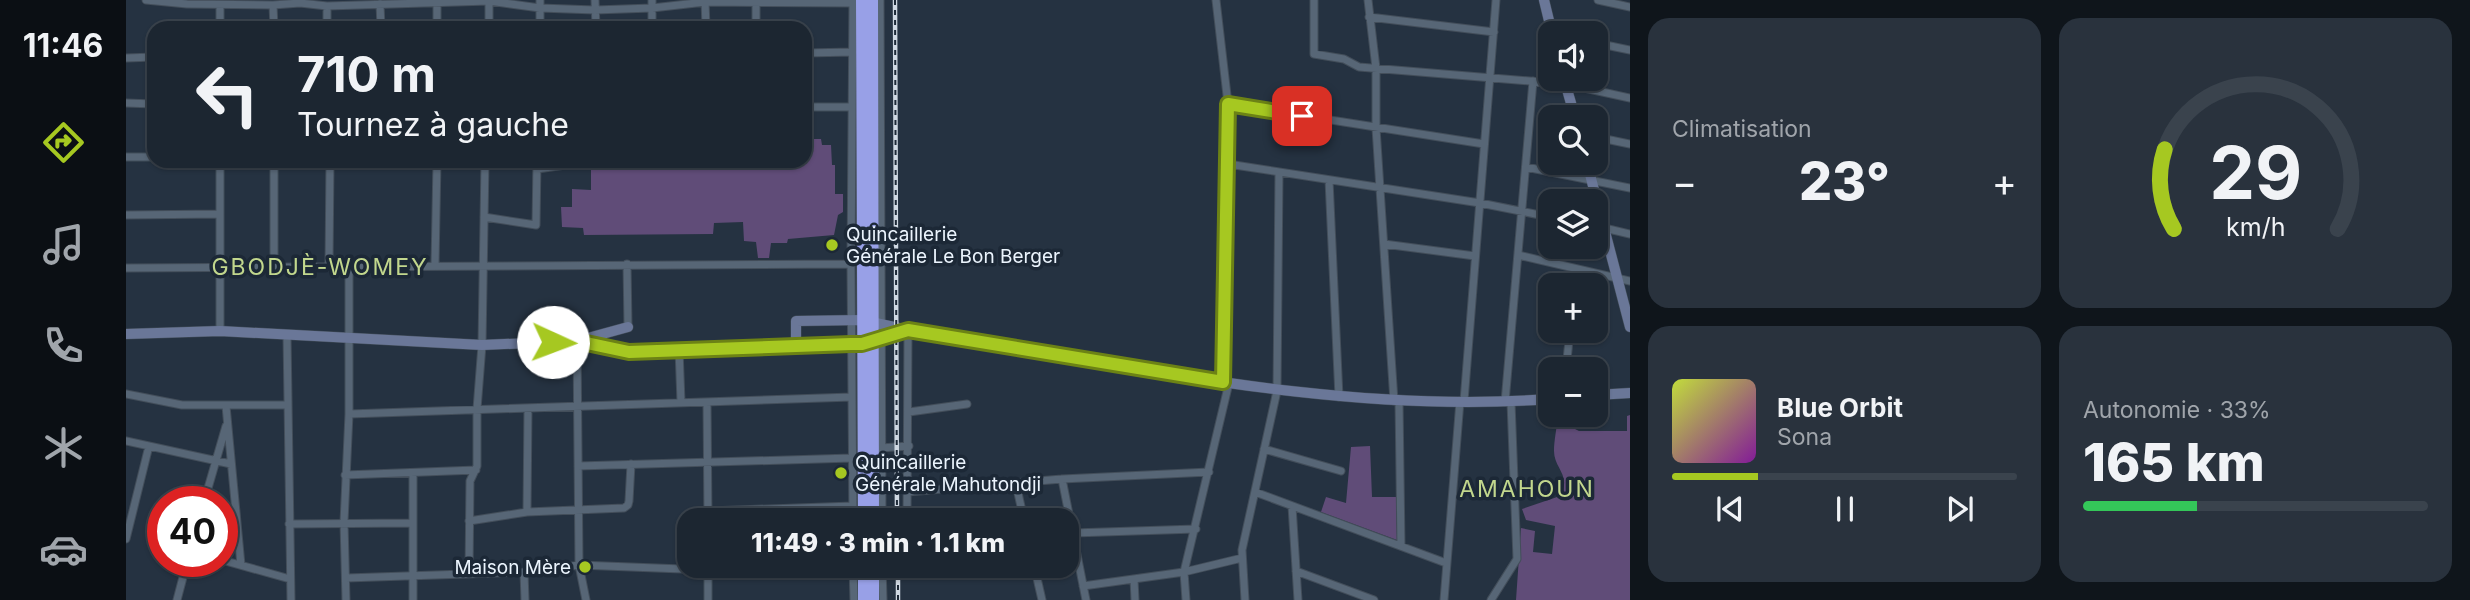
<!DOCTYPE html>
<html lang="fr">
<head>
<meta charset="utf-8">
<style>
	body { margin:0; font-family:Inter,sans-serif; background:#29323d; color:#f1f3f6; height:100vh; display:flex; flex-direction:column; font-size:26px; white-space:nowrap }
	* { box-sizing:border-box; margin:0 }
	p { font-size:23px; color:#a0a5ab }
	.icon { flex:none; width:38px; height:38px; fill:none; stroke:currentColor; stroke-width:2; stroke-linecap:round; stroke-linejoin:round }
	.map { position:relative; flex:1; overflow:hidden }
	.side { display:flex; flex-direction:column; gap:18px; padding:18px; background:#0f151b; width:840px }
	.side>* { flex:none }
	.hud { position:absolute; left:21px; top:21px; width:665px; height:147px; border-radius:21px; box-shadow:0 2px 5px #0004,0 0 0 2px #3a434d; background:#1c2631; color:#f1f3f6; overflow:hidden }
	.tools { position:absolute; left:1412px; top:21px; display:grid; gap:14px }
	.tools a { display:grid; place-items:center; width:70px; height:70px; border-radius:14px; background:#1c2631; box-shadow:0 2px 5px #0004,0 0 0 2px #3a434d; font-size:35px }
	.speed { position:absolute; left:21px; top:486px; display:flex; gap:14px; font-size:35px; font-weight:700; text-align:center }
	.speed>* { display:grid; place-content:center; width:91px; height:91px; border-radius:50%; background:#1c2631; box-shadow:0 2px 5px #0004,0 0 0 2px #3a434d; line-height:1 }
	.speed .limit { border:10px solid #d22; background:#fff; color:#111 }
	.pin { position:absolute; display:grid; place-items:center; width:60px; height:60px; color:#fff; margin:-30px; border-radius:14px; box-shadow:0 4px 10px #0006 }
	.me { position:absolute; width:77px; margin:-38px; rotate:92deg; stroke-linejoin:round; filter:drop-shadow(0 0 5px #0008) }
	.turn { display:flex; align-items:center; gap:24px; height:147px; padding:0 35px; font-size:32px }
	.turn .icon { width:91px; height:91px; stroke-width:2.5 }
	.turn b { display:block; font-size:49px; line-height:60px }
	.big { font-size:52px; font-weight:800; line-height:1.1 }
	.side .card { flex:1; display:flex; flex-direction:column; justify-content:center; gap:10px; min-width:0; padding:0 24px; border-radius:21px; background:#29323d }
	.side .dial { align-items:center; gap:0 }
	.dial svg { height:182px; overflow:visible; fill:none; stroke:#3a434d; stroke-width:7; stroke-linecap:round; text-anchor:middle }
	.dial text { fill:#f1f3f6; stroke:none }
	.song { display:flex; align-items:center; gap:21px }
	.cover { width:84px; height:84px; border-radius:10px; background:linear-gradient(135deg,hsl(70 70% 55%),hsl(290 70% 35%)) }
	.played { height:7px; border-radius:4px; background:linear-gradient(90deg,#a6c821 25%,#3a434d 25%) }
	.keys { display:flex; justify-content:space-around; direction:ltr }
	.heat { display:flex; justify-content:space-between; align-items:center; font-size:38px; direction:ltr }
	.charge { height:10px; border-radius:5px; background:linear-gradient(90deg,#34c759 33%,#3a434d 0) }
	.side .tiles { flex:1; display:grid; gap:18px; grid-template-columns:repeat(2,1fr) }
	.trip { position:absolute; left:551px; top:508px; width:402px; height:70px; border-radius:21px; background:#1c2631; box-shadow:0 2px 5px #0004,0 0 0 2px #3a434d; font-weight:800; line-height:70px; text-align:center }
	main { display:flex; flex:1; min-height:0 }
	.tabs { display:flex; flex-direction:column; width:126px; justify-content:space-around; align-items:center; background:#0b0f14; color:#a0a5ab }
	.tabs .icon { width:49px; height:49px }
	.tabs .current { color:#a6c821 }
	.tabs b { font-size:32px; color:#f1f3f6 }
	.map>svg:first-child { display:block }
	.green { fill:#604c78 }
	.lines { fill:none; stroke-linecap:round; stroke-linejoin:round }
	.street-casing { stroke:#434e5a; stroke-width:9 }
	.secondary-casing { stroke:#434e5a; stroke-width:11 }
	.highway-casing { stroke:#434e5a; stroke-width:14 }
	.street { stroke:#576676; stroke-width:7 }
	.secondary { stroke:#6a7798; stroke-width:10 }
	.highway { stroke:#98a0e7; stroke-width:12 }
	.rail-casing { stroke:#cfd8e2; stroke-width:4.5 }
	.rail { stroke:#1c2836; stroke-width:2; stroke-dasharray:5; stroke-linecap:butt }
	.route-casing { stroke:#6c8215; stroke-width:18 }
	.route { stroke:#a6c821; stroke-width:12 }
	.poi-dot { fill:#a6c821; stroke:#1c2836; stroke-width:2.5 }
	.labels { text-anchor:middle; stroke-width:7; stroke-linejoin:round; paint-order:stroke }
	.poi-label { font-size:19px; fill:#ebf4fd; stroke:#1c2836; text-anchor:start }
	.quarter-label { font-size:23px; letter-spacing:2px; fill:#c2d78d; stroke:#1c2836 }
</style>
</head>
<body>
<main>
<nav class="tabs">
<b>11:46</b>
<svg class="icon current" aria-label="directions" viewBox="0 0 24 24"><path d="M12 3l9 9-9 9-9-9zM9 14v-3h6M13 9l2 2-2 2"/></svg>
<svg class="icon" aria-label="music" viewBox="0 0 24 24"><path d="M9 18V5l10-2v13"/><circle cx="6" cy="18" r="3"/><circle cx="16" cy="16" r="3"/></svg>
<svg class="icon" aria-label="phone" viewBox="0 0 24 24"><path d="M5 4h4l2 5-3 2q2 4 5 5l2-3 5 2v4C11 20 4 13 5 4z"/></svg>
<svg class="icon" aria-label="climate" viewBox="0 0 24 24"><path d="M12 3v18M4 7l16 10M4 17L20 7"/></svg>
<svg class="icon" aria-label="car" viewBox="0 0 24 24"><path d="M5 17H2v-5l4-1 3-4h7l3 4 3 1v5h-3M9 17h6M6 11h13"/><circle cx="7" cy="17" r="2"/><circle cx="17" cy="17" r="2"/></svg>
</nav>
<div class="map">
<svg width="1504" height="600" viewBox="0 0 1504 600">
	<rect width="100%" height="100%" fill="#253241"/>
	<!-- green -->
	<path class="green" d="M679 139H695L696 145H705L706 165H709V194H717V212L712 215 708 235 662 239 661 243H645L643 258H632L630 242 618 241 617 222 588 223 587 234 458 235 457 228 436 227 435 207H446V189L465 190V161H585V163L679 161Z
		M1504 415V600H1390L1395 528 1409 531 1407 552 1426 554 1429 526 1400 520 1396 509 1434 496C1446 475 1428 469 1428 451 1428 440 1431 427 1432 416H1445L1447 428 1453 431H1501V416Z
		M1244 446 1246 497H1270L1271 540 1195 512 1200 497 1220 503 1225 447Z"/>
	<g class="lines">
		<!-- street casing -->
		<g class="street-casing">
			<path id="street" d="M20 0 61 4 147 5 174 3 201 6 363 1 414 8 469 10 526 8 579 2 727 3
				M469 0 470 28
				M526 0V28
				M579 0 580 28
				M754 0 756 520
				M1090 0 1102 104 1097 382
				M1188 0V54L1218 59 1233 67 1440 84 1504 98
				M1242 0 1250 68V128L1268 401
				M1472 0 1504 7
				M311 1V28
				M630 2V28
				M254 4 255 28
				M94 5V28
				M147 5 148 28
				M201 6V28
				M1243 17 1368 32
				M363 28V0
				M414 28V0
				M1470 43 1504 50
				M679 53 727 52
				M0 58 28 57
				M0 103 28 104
				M1102 104 1358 144
				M679 107H726
				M1470 137 1504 144
				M0 157H28
				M1102 164 1354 203 1424 217
				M1400 167 1504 188
				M411 169 461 162
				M1203 180 1213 397
				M0 215 94 214
				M358 217 410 225 411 161
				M1470 226 1504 234
				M1258 244 1349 256
				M1392 255 1504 281
				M501 264 502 327
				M309 265 311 161
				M203 266 204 161
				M148 267V161
				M0 268 725 264
				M1450 285 1452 269
				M94 331V161
				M161 335 165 600
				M451 341 453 565 460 600
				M553 349 555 402
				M1440 369 1444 331
				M0 394 56 405H162
				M1273 401 1275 546
				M1338 401 1370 0
				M581 402 582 520
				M1379 402 1407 81
				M100 406 115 565
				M783 412 841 404
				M223 414 726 397
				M0 441 105 464
				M755 448 783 446
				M1138 449 1215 471
				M452 466 726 458
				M287 473V600
				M219 475 350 470
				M936 479 960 600
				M890 484 898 520
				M781 492 936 479 1083 472
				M1129 492 1320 563
				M78 502 100 426
				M1166 506 1172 600
				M582 511 727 506
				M401 512 402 408
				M727 520 725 264 727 1
				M781 520 782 330
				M343 521 401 512 498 508 502 505 503 501 505 464
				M163 524 286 523
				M947 533 1070 529
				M0 539 23 446
				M96 560 164 579
				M756 565 757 600
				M908 565 916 600
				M582 566V600
				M727 566 728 600
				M1170 571 1248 600
				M398 572 399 600
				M343 574 344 481 351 466V409L356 345 359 161
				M220 578 398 572 453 565 582 570 727 567
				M1008 579 1009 600
				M957 586 1058 572 1116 558
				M51 600 61 562
				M220 600 218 522 223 414V266
				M1060 600 1058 572 1103 383
				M1119 600 1116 550 1151 391 1153 172
				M1318 600 1334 401
				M1365 600 1391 559 1385 402"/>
		</g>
		<!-- secondary casing -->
		<g class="secondary-casing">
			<path id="secondary" d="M1418 0 1426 33
				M1438 79 1449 117
				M1461 163 1504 327
				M0 334 94 331 356 345 451 341 502 327
				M454 342 503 352 725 344H736L782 330
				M670 346V321L736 320 782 330C995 363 1208 415 1424 399
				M1470 395 1504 393"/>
		</g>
		<!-- highway casing -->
		<g class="highway-casing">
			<path id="highway" d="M736 0 738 520
				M746 0 747 520
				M738 565V600
				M747 565V600"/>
		</g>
		<!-- street -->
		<use href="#street" class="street"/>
		<!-- secondary -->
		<use href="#secondary" class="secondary"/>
		<!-- highway -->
		<use href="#highway" class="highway"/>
		<!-- rail casing -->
		<g class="rail-casing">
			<path id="rail" d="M769 0 771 520
				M772 565V600"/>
		</g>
		<!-- rail -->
		<use href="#rail" class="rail"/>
	</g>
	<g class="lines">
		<!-- route casing -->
		<g class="route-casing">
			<path id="route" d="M427 342 451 341 503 352 725 344H736L782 330 1097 382 1102 104 1176 116"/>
		</g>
		<!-- route -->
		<use href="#route" class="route"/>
	</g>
	<!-- markers -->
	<g class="poi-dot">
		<circle cx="706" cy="245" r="7"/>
		<circle cx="715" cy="473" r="7"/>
		<circle cx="459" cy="567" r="7"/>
	</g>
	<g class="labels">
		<!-- poi labels -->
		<g class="poi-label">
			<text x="720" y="241">Quincaillerie<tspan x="720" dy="22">Générale Le Bon Berger</tspan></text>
			<text x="729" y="469">Quincaillerie<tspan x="729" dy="22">Générale Mahutondji</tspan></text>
			<text x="445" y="574" text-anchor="end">Maison Mère</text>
		</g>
		<!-- quarter labels -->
		<g class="quarter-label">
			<text x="194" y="275">GBODJÈ-WOMEY</text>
			<text x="1401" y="497">AMAHOUN</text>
		</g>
	</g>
</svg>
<div class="tools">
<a><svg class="icon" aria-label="sound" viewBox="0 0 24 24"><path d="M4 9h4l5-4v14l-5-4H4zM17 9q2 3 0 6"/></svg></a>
<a><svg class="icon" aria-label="search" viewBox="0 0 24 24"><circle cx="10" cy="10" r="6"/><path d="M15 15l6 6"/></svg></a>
<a><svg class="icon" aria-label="layers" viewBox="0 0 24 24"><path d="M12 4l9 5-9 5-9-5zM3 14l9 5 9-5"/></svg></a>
<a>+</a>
<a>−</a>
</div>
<div class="speed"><div class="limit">40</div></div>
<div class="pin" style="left:1176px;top:116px;background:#d93025"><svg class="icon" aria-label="arrive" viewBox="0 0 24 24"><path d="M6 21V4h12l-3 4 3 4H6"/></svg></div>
<svg class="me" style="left:427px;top:342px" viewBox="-20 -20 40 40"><circle r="19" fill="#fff"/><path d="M0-13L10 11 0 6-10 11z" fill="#a6c821"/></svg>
<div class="trip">11:49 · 3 min · 1.1 km</div>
<div class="hud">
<div class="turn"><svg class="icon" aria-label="left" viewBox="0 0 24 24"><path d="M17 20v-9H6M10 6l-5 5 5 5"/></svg><div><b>710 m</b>Tournez à gauche</div></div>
</div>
</div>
<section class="side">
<div class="tiles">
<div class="card"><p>Climatisation</p>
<div class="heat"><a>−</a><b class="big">23°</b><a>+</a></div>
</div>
<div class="card dial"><svg viewBox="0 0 100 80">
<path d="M14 69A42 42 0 1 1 86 69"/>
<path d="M14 69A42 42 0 0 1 10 34" stroke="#a6c821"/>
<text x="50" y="56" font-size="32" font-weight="700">29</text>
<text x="50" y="72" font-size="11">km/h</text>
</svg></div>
<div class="card">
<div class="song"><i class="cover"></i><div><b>Blue Orbit</b><p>Sona</p></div></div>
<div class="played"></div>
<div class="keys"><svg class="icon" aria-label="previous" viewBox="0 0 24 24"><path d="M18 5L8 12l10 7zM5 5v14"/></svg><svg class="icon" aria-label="pause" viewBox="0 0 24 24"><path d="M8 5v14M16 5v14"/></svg><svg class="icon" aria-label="next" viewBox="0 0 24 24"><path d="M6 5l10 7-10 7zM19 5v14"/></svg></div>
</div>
<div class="card"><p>Autonomie · 33%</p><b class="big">165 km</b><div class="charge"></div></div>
</div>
</section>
</main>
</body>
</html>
